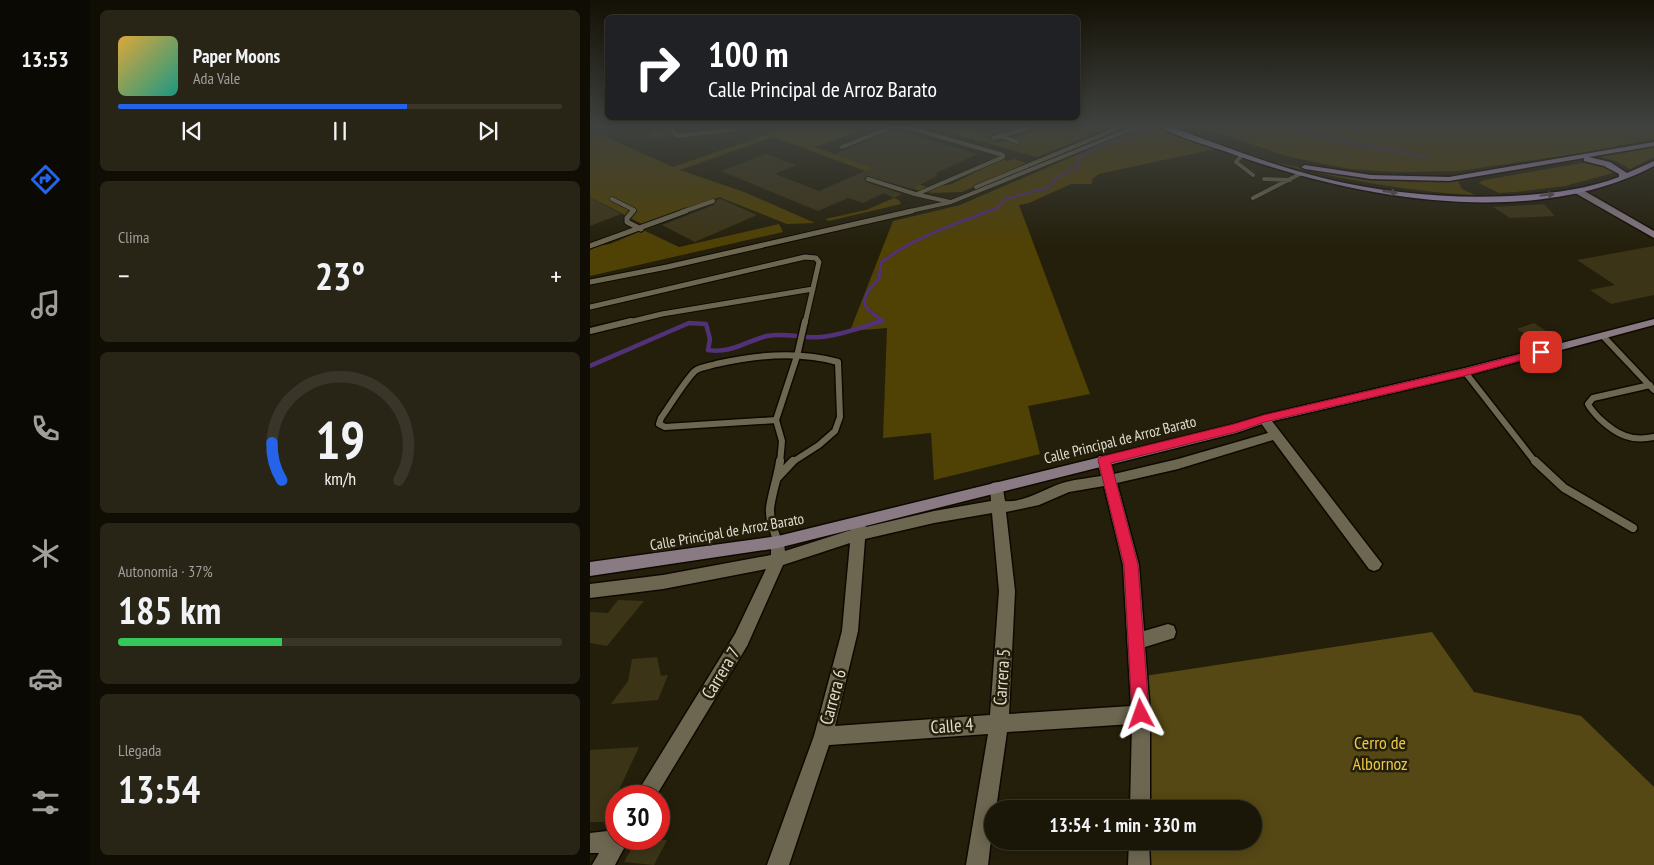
<!DOCTYPE html>
<html lang="es">
<head>
<meta charset="utf-8">
<style>
	body { margin:0; font-family:"PT Sans Narrow",sans-serif; background:#282416; color:#f1f3f6; height:100vh; display:flex; flex-direction:column; font-size:19px; white-space:nowrap }
	* { box-sizing:border-box; margin:0 }
	p { font-size:16px; color:#a09f9c }
	.icon { flex:none; width:28px; height:28px; fill:none; stroke:currentColor; stroke-width:2; stroke-linecap:round; stroke-linejoin:round }
	.map { position:relative; flex:1; overflow:hidden }
	.panel { display:flex; flex-direction:column; gap:10px; padding:10px; background:#0f0d04; width:500px }
	.panel>* { flex:none }
	.hud { position:absolute; left:15px; top:15px; width:475px; height:105px; border-radius:8px; box-shadow:0 2px 12px #0003,0 0 0 1px #393629; background:#202124; color:#fff; overflow:hidden }
	.speed { position:absolute; left:15px; top:785px; display:flex; gap:10px; font-size:25px; font-weight:700; text-align:center }
	.speed>* { display:grid; place-content:center; width:65px; height:65px; border-radius:50%; background:#1b1708; box-shadow:0 2px 12px #0003,0 0 0 1px #393629; line-height:1 }
	.speed .limit { border:8px solid #d22; background:#fff; color:#111 }
	.pin { position:absolute; display:grid; place-items:center; width:42px; height:42px; color:#fff; margin:-21px; border-radius:10px; box-shadow:0 2px 8px #0006 }
	.me { position:absolute; width:55px; margin:-28px; rotate:356deg; stroke-linejoin:round; filter:drop-shadow(0 0 4px #0008) }
	.turn { display:flex; align-items:center; gap:18px; height:105px; padding:0 20px; font-size:22px }
	.turn .icon { width:65px; height:65px; stroke-width:2.5 }
	.turn b { display:block; font-size:35px; line-height:42px }
	.big { font-size:38px; font-weight:700; line-height:1.1 }
	.panel .tile { flex:1; display:flex; flex-direction:column; justify-content:center; gap:8px; min-width:0; padding:0 18px; border-radius:8px; background:#282416 }
	.panel .dial { align-items:center; gap:0 }
	.dial svg { height:130px; overflow:visible; fill:none; stroke:#393629; stroke-width:7; stroke-linecap:round; text-anchor:middle }
	.dial text { fill:#f1f3f6; stroke:none }
	.song { display:flex; align-items:center; gap:15px }
	.cover { width:60px; height:60px; border-radius:8px; background:linear-gradient(135deg,hsl(40 70% 55%),hsl(170 70% 35%)) }
	.played { height:5px; border-radius:2px; background:linear-gradient(90deg,#2563eb 65%,#393629 65%) }
	.keys { display:flex; justify-content:space-around; direction:ltr }
	.heat { display:flex; justify-content:space-between; align-items:center; font-size:28px; direction:ltr }
	.charge { height:8px; border-radius:4px; background:linear-gradient(90deg,#34c759 37%,#393629 0) }
	.trip { position:absolute; left:394px; top:800px; width:278px; height:50px; border-radius:25px; background:#1b1708; box-shadow:0 2px 12px #0003,0 0 0 1px #393629; font-weight:700; line-height:50px; text-align:center }
	main { display:flex; flex:1; min-height:0 }
	.menu { display:flex; flex-direction:column; width:90px; justify-content:space-around; align-items:center; background:#0b0903; color:#a09f9c }
	.menu .icon { width:35px; height:35px }
	.menu .selected { color:#2563eb }
	.menu b { font-size:22px; color:#f1f3f6 }
	.map>svg:first-child { display:block }
	.green { fill:#504104 }
	.forest { fill:#554815 }
	.lines { fill:none; stroke-linecap:round; stroke-linejoin:round }
	.stream-far2 { stroke:#513177; stroke-width:2.5 }
	.stream-far1 { stroke:#513177; stroke-width:3 }
	.stream { stroke:#513177; stroke-width:4.5 }
	.building { fill:#3c3416 }
	.lane-far3-casing { stroke:#0e0900; stroke-width:5 }
	.lane-far2-casing { stroke:#0e0900; stroke-width:7 }
	.lane-far1-casing { stroke:#0e0900; stroke-width:9 }
	.lane-casing { stroke:#0e0900; stroke-width:11 }
	.street-casing { stroke:#0e0900; stroke-width:3 }
	.secondary-casing { stroke:#0e0900; stroke-width:3 }
	.primary-casing { stroke:#0e0900; stroke-width:3 }
	.lane-far3 { stroke:#6d6751; stroke-width:4 }
	.lane-far2 { stroke:#6d6751; stroke-width:5 }
	.lane-far1 { stroke:#6d6751; stroke-width:6 }
	.lane { stroke:#6d6751; stroke-width:8 }
	.street { fill:#6d6751; fill-rule:evenodd }
	.secondary { fill:#897a84; fill-rule:evenodd }
	.primary { fill:#a48cb8; fill-rule:evenodd }
	.oneway { fill:#574b50 }
	.route { fill:#e11d48; stroke:#92132f }
	.labels { text-anchor:middle; stroke-width:5; stroke-linejoin:round; paint-order:stroke }
	.street-label { font-size:15px; fill:#e0dcd0; stroke:#241f0b }
	.near-street-label { font-size:18px; fill:#e0dcd0; stroke:#241f0b }
	.near-park-label { font-size:18px; fill:#eac848; stroke:#241f0b }
</style>
</head>
<body>
<main>
<nav class="menu">
<b>13:53</b>
<svg class="icon selected" aria-label="directions" viewBox="0 0 24 24"><path d="M12 3l9 9-9 9-9-9zM9 14v-3h6M13 9l2 2-2 2"/></svg>
<svg class="icon" aria-label="music" viewBox="0 0 24 24"><path d="M9 18V5l10-2v13"/><circle cx="6" cy="18" r="3"/><circle cx="16" cy="16" r="3"/></svg>
<svg class="icon" aria-label="phone" viewBox="0 0 24 24"><path d="M5 4h4l2 5-3 2q2 4 5 5l2-3 5 2v4C11 20 4 13 5 4z"/></svg>
<svg class="icon" aria-label="climate" viewBox="0 0 24 24"><path d="M12 3v18M4 7l16 10M4 17L20 7"/></svg>
<svg class="icon" aria-label="car" viewBox="0 0 24 24"><path d="M5 17H2v-5l4-1 3-4h7l3 4 3 1v5h-3M9 17h6M6 11h13"/><circle cx="7" cy="17" r="2"/><circle cx="17" cy="17" r="2"/></svg>
<svg class="icon" aria-label="filters" viewBox="0 0 24 24"><path d="M4 7h16M4 17h16"/><circle cx="9" cy="7" r="2"/><circle cx="15" cy="17" r="2"/></svg>
</nav>
<section class="panel">
<div class="tile">
<div class="song"><i class="cover"></i><div><b>Paper Moons</b><p>Ada Vale</p></div></div>
<div class="played"></div>
<div class="keys"><svg class="icon" aria-label="previous" viewBox="0 0 24 24"><path d="M18 5L8 12l10 7zM5 5v14"/></svg><svg class="icon" aria-label="pause" viewBox="0 0 24 24"><path d="M8 5v14M16 5v14"/></svg><svg class="icon" aria-label="next" viewBox="0 0 24 24"><path d="M6 5l10 7-10 7zM19 5v14"/></svg></div>
</div>
<div class="tile"><p>Clima</p>
<div class="heat"><a>−</a><b class="big">23°</b><a>+</a></div>
</div>
<div class="tile dial"><svg viewBox="0 0 100 80">
<path d="M14 69A42 42 0 1 1 86 69"/>
<path d="M14 69A42 42 0 0 1 8 46" stroke="#2563eb"/>
<text x="50" y="56" font-size="32" font-weight="700">19</text>
<text x="50" y="72" font-size="11">km/h</text>
</svg></div>
<div class="tile"><p>Autonomía · 37%</p><b class="big">185 km</b><div class="charge"></div></div>
<div class="tile"><p>Llegada</p><b class="big">13:54</b></div>
</section>
<div class="map">
<svg width="1064" height="865" viewBox="0 0 1064 865">
	<rect width="100%" height="100%" fill="#241f0b"/>
	<!-- green -->
	<path class="green" d="M204 125H284L225 147 339 188 362 184 411 159 418 161 424 159 436 163 372 192 343 193 330 191 183 137 90 170 154 192 225 223 197 224 129 197 56 226 0 197V130L83 167Z
		M332 125H367L407 143 447 130 449 125H526L447 157Z
		M556 125H563L625 149 509 174 502 179V184H481L439 203 429 205 500 394 438 406 450 454 344 480 341 433 293 438 297 328 260 331 303 221 370 205Z
		M603 125H1064V139L991 153 869 171 806 172 760 169 700 157Z
		M1064 147V157L1040 169 1026 161 1009 157Z
		M676 161C740 173 802 184 867 179L872 189 885 195C811 191 747 178 676 161Z
		M992 163 1012 164 1025 170 1023 173 975 186 926 192 909 193 889 183 894 180Z
		M304 198 309 200 311 204 239 221 235 219 276 210Z
		M189 224 193 232 0 276V250L2 249 0 247 20 244 53 230 89 247Z"/>
	<!-- forest -->
	<path class="forest" d="M842 632 884 692 991 716 1064 787V865H561L559 841H662V809H557L548 677Z"/>
	<g class="lines">
		<!-- stream-far2 -->
		<path class="stream-far2" d="M688 125 738 139 836 157
			M396 212 407 208 416 199 459 187 466 178 488 167V159L497 152 516 144 567 129"/>
		<!-- stream-far1 -->
		<path class="stream-far1" d="M287 323 293 321 277 309 274 301 278 291 289 279 291 263C323 237 362 226 399 211"/>
		<!-- stream -->
		<path class="stream" d="M0 366 99 323 116 324 120 339 118 350C141 354 156 341 177 336 195 332 213 339 231 337 252 335 272 327 292 321"/>
	</g>
	<!-- building -->
	<path class="building" d="M64 125H79V137L60 139Z
		M367 125H427V127L394 138Z
		M306 130 387 154 345 174 348 175 322 189 277 176 274 178 276 182 312 194 304 198 294 193 273 203 258 198 228 211 131 171 176 154 206 165 185 174 229 191 282 168 244 154Z
		M0 197 20 208 31 214 0 226Z
		M131 199 167 215 105 242 72 225 124 205 127 200Z
		M954 204 965 216 920 218 903 207Z
		M1064 246V295L1021 304 1000 290 1025 285 987 260Z
		M944 323 964 336 947 342 927 329Z
		M28 600 54 601 17 646 0 643V612L18 613Z
		M67 657 71 676 78 675 68 700 21 704 38 681 42 659Z
		M49 747 14 822H0V750Z
		M47 839 77 840 64 865 34 862Z"/>
	<g class="lines">
		<!-- lane-far3 casing -->
		<g class="lane-far3-casing">
			<path id="lane-far3" d="M83 125V132L88 136 146 129
				M411 136 427 142
				M403 138 436 129 443 125
				M252 147 305 126H313L413 155
				M652 155 646 162 663 175
				M278 179 325 194 360 202
				M674 179 700 180
				M386 187 536 125
				M327 194 413 157V155
				M663 198 710 174
				M22 199 44 210 42 212
				M92 212 123 201
				M316 212 361 202 551 125"/>
		</g>
		<!-- lane-far2 casing -->
		<g class="lane-far2-casing">
			<path id="lane-far2" d="M43 211 37 218V222L51 229
				M0 246 96 211
				M0 282 77 267 322 211
				M0 307 215 257 226 258 229 262 215 323
				M35 323 72 314 223 289"/>
		</g>
		<!-- lane-far1 casing -->
		<g class="lane-far1-casing">
			<path id="lane-far1" d="M0 331 41 321
				M1013 336 1064 390
				M875 372 946 463
				M1060 385 1003 398 998 404C1001 410 1005 414 1010 419 1027 435 1042 442 1064 437
				M186 420 75 427 69 424 71 418C79 407 96 379 105 371 110 367 120 366 126 364 165 355 210 351 248 362L250 417 245 431 229 445 201 463
				M190 463 192 441 186 420 207 356 215 321"/>
		</g>
		<!-- lane casing -->
		<g class="lane-casing">
			<path id="lane" d="M945 461 974 488 1043 528
				M188 477 203 461
				M188 542C184 531 179 519 180 508 182 492 188 477 190 461"/>
		</g>
		<!-- street casing -->
		<g class="street-casing">
			<path id="street" d="M674 415 678 416 792 564 789 569 784 571 779 569 683 440 588 469 527 483 549 565 554 631 578 624 584 626 586 632 584 638 555 647 560 714V809H540L542 724 417 732 406 809H402V831L398 865H376L398 734 239 745 199 865H177L224 736 252 631 260 543 193 565 157 646 66 796H45L145 634 176 569 73 589 0 598V584L73 575 181 555V542L183 538 188 536 193 538 195 551 261 530 264 523 269 521 274 523 276 527 344 511 401 501 400 487 402 483 407 482 412 483 415 501C436 503 456 487 476 482 487 479 500 478 511 476L507 460 509 456H519L524 474 588 459 678 433 668 419ZM514 486 533 565 541 706 419 714 425 591 416 512 449 505 479 492ZM402 513 409 591 400 715 245 726 268 631 275 539 344 523Z
				M26 830V839H39L25 865H2L9 853H0V833Z
				M539 841H559L560 865H538Z"/>
		</g>
		<!-- secondary casing -->
		<g class="secondary-casing">
			<path id="secondary" d="M985 189H991L1064 231V238L985 193Z
				M1064 319V325L875 376 675 423 646 433 188 548 0 576V562L188 536 645 424 674 415 875 368Z"/>
		</g>
		<!-- primary casing -->
		<g class="primary-casing">
			<path id="primary" d="M567 125H575C627 143 679 165 733 178 794 193 858 199 921 196 957 194 995 190 1029 177V174L1014 166 994 161V158L859 181 781 179 715 169 711 167 715 165 781 175 859 177 1064 142V146L999 157 1020 162 1037 173 1064 161V166C940 231 763 198 637 152 619 146 580 135 567 125Z"/>
		</g>
		<!-- lane-far3 -->
		<use href="#lane-far3" class="lane-far3"/>
		<!-- lane-far2 -->
		<use href="#lane-far2" class="lane-far2"/>
		<!-- lane-far1 -->
		<use href="#lane-far1" class="lane-far1"/>
		<!-- lane -->
		<use href="#lane" class="lane"/>
		<!-- street -->
		<use href="#street" class="street"/>
		<!-- secondary -->
		<use href="#secondary" class="secondary"/>
		<!-- primary -->
		<use href="#primary" class="primary"/>
	</g>
	<!-- one-way arrows -->
	<defs><path id="oneway-solid" d="M-6-.8H1V-3.2L6.5 0L1 3.2V.8H-6Z" transform="scale(1.25)"/></defs>
	<g class="oneway">
		<use href="#oneway-solid" transform="translate(800 192) rotate(8)"/>
		<use href="#oneway-solid" transform="translate(957 195) rotate(-6)"/>
	</g>
	<!-- sky -->
	<linearGradient id="sky" x2="0" y2="1"><stop stop-color="#141106"/><stop offset="0.51" stop-color="#3f423f"/><stop offset="1" stop-color="#3f423f" stop-opacity="0"/></linearGradient>
	<rect width="1064" height="246" fill="url(#sky)"/>
	<!-- route -->
	<path class="route" d="M951 349 954 350V354L874 376 675 422 646 432 521 463 548 565 559 714 556 720 551 722 545 720 542 714 534 565 508 460 510 457 644 424 674 415 874 369Z"/>
	<g class="labels">
		<!-- street labels -->
		<g class="street-label">
			<text transform="translate(530 440) rotate(-14)" y="5">Calle Principal de Arroz Barato</text>
			<text transform="translate(137 532) rotate(-10)" y="5">Calle Principal de Arroz Barato</text>
		</g>
		<!-- near-street labels -->
		<g class="near-street-label">
			<text transform="translate(131 673) rotate(-59)" y="6">Carrera 7</text>
			<text transform="translate(412 677) rotate(-86)" y="6">Carrera 5</text>
			<text transform="translate(243 697) rotate(-75)" y="6">Carrera 6</text>
			<text transform="translate(362 726) rotate(-4)" y="6">Calle 4</text>
		</g>
		<!-- near-park labels -->
		<g class="near-park-label">
			<text x="790" y="749">Cerro de<tspan x="790" dy="21">Albornoz</tspan></text>
		</g>
	</g>
</svg>
<div class="speed"><div class="limit">30</div></div>
<div class="pin" style="left:951px;top:352px;background:#d93025"><svg class="icon" aria-label="arrive" viewBox="0 0 24 24"><path d="M6 21V4h12l-3 4 3 4H6"/></svg></div>
<svg class="me" style="left:551px;top:714px" viewBox="-20 -20 40 40"><path d="M0-17L14 15 0 8-14 15z" fill="#e11d48" stroke="#fff" stroke-width="4"/></svg>
<div class="trip">13:54 · 1 min · 330 m</div>
<div class="hud">
<div class="turn"><svg class="icon" aria-label="right" viewBox="0 0 24 24"><path d="M7 20v-9h11M14 6l5 5-5 5"/></svg><div><b>100 m</b>Calle Principal de Arroz Barato</div></div>
</div>
</div>
</main>
</body>
</html>
